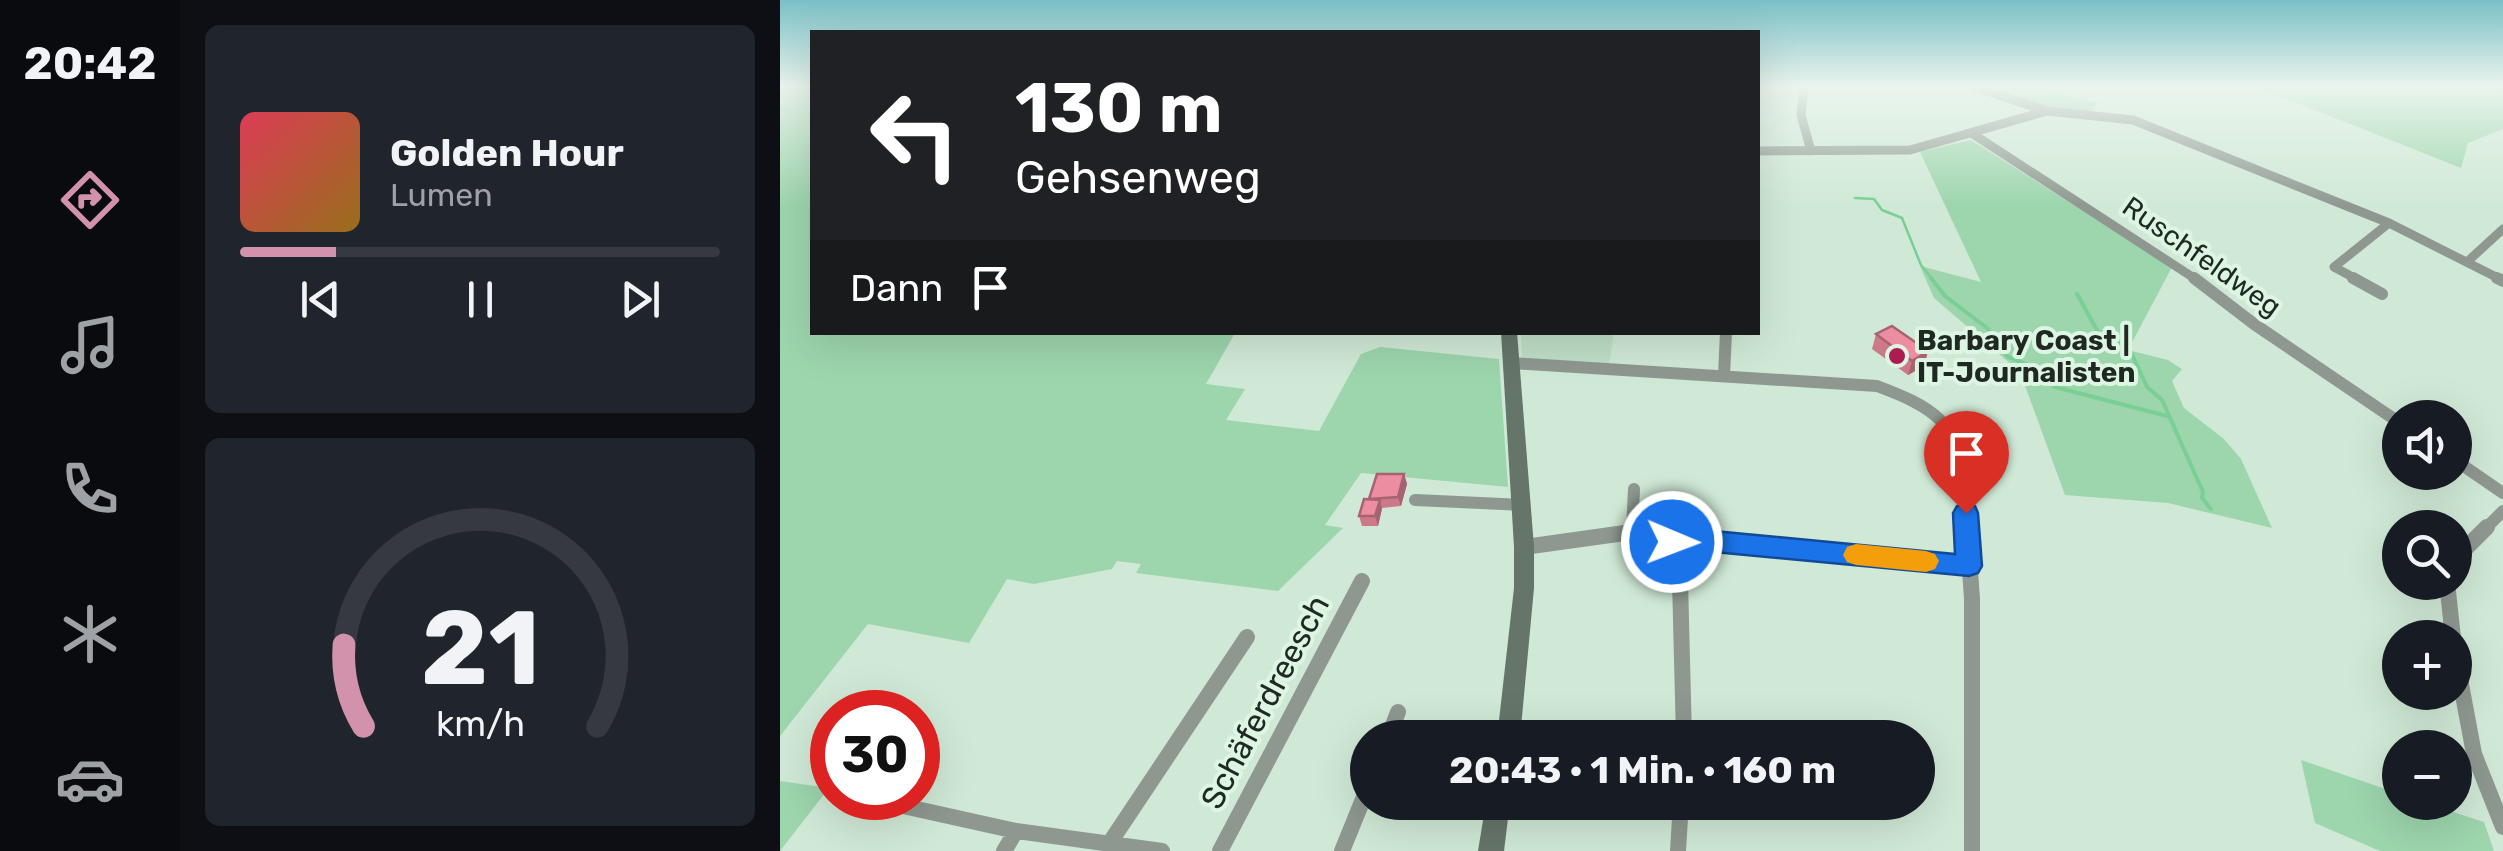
<!DOCTYPE html>
<html lang="de">
<head>
<meta charset="utf-8">
<style>
	body { margin:0; font-family:Rubik,sans-serif; background:#20242c; color:#f1f3f6; height:100vh; display:flex; flex-direction:column; font-size:38px; white-space:nowrap }
	* { box-sizing:border-box; margin:0 }
	p { font-size:32px; color:#9ea1a6 }
	.icon { flex:none; width:55px; height:55px; fill:none; stroke:currentColor; stroke-width:2; stroke-linecap:round; stroke-linejoin:round }
	.map { position:relative; flex:1; overflow:hidden }
	.drawer { display:flex; flex-direction:column; gap:25px; padding:25px; background:#0d0f14; width:600px }
	.drawer>* { flex:none }
	.top-card { position:absolute; left:30px; top:30px; width:950px; height:305px; border-radius:0px; box-shadow:0 10px 40px #0002; background:#202124; color:#fff; overflow:hidden }
	.buttons { position:absolute; left:1602px; top:400px; display:grid; gap:20px }
	.buttons a { display:grid; place-items:center; width:90px; height:90px; border-radius:50%; background:#171b24; box-shadow:0 10px 40px #0002; font-size:50px }
	.speed { position:absolute; left:30px; top:690px; display:flex; gap:20px; font-size:50px; font-weight:700; text-align:center }
	.speed>* { display:grid; place-content:center; width:130px; height:130px; border-radius:50%; background:#171b24; box-shadow:0 10px 40px #0002; line-height:1 }
	.speed .limit { border:15px solid #d22; background:#fff; color:#111 }
	.pin { position:absolute; display:grid; place-items:center; width:85px; height:85px; color:#fff; margin:-102px -42px; border-radius:50% 50% 50% 0; rotate:-45deg; box-shadow:0 0 10px #0007 }
	.pin .icon { rotate:45deg }
	.me { position:absolute; width:110px; margin:-55px; rotate:91deg; stroke-linejoin:round; filter:drop-shadow(0 0 8px #0008) }
	.turn { display:flex; align-items:center; gap:35px; height:210px; padding:0 40px; font-size:45px }
	.turn .icon { width:130px; height:130px; stroke-width:2.5 }
	.turn b { display:block; font-size:70px; line-height:85px }
	.then { display:flex; align-items:center; height:95px; padding:0 40px; background:#0003; gap:20px; font-size:38px }
	.drawer .tile { flex:1; display:flex; flex-direction:column; justify-content:center; gap:15px; min-width:0; padding:0 35px; border-radius:15px; background:#20242c }
	.drawer .dial { align-items:center; gap:0 }
	.dial svg { height:260px; overflow:visible; fill:none; stroke:#363941; stroke-width:7; stroke-linecap:round; text-anchor:middle }
	.dial text { fill:#f1f3f6; stroke:none }
	.song { display:flex; align-items:center; gap:30px }
	.cover { width:120px; height:120px; border-radius:15px; background:linear-gradient(135deg,hsl(350 70% 55%),hsl(40 70% 35%)) }
	.played { height:10px; border-radius:5px; background:linear-gradient(90deg,#d292ab 20%,#363941 20%) }
	.keys { display:flex; justify-content:space-around; direction:ltr }
	.trip { position:absolute; left:570px; top:720px; width:585px; height:100px; border-radius:50px; background:#171b24; box-shadow:0 10px 40px #0002; font-weight:700; line-height:100px; text-align:center }
	main { display:flex; flex:1; min-height:0 }
	.menu { display:flex; flex-direction:column; width:180px; justify-content:space-around; align-items:center; background:#090b0e; color:#9ea1a6 }
	.menu .icon { width:70px; height:70px }
	.menu .active { color:#d292ab }
	.menu b { font-size:45px; color:#f1f3f6 }
	.map>svg:first-child { display:block }
	.built { fill:#bfdfc7 }
	.green { fill:#9dd5ad }
	.lines { fill:none; stroke-linecap:round; stroke-linejoin:round }
	.stream-far1 { stroke:#79cf94; stroke-width:2.5 }
	.stream { stroke:#79cf94; stroke-width:4 }
	.minor-far2 { stroke:#8e9891; stroke-width:9 }
	.minor-far1 { stroke:#8e9891; stroke-width:12 }
	.minor { stroke:#8e9891; stroke-width:16 }
	.secondary { fill:#66756a; fill-rule:evenodd }
	.wall { fill:#cc798a }
	.shaded-wall { fill:#a66371 }
	.building { fill:#ed8da1; stroke:#a66371; stroke-width:2.5 }
	.route { fill:#1a73e8; stroke:#114b97; stroke-width:2.5 }
	.slow { fill:#f59e0b }
	.poi-dot { fill:#ad1c50; stroke:#ddf6e3; stroke-width:4 }
	.labels { text-anchor:middle; stroke-width:8; stroke-linejoin:round; paint-order:stroke }
	.street-label { font-size:28px; fill:#1f2821; stroke:#ddf6e3 }
	.poi-label { font-size:28px; font-weight:bold; fill:#1f2821; stroke:#ddf6e3; text-anchor:start }
	.near-street-label { font-size:32px; fill:#1f2821; stroke:#ddf6e3 }
</style>
</head>
<body>
<main>
<nav class="menu">
<b>20:42</b>
<svg class="icon active" aria-label="directions" viewBox="0 0 24 24"><path d="M12 3l9 9-9 9-9-9zM9 14v-3h6M13 9l2 2-2 2"/></svg>
<svg class="icon" aria-label="music" viewBox="0 0 24 24"><path d="M9 18V5l10-2v13"/><circle cx="6" cy="18" r="3"/><circle cx="16" cy="16" r="3"/></svg>
<svg class="icon" aria-label="phone" viewBox="0 0 24 24"><path d="M5 4h4l2 5-3 2q2 4 5 5l2-3 5 2v4C11 20 4 13 5 4z"/></svg>
<svg class="icon" aria-label="climate" viewBox="0 0 24 24"><path d="M12 3v18M4 7l16 10M4 17L20 7"/></svg>
<svg class="icon" aria-label="car" viewBox="0 0 24 24"><path d="M5 17H2v-5l4-1 3-4h7l3 4 3 1v5h-3M9 17h6M6 11h13"/><circle cx="7" cy="17" r="2"/><circle cx="17" cy="17" r="2"/></svg>
</nav>
<section class="drawer">
<div class="tile">
<div class="song"><i class="cover"></i><div><b>Golden Hour</b><p>Lumen</p></div></div>
<div class="played"></div>
<div class="keys"><svg class="icon" aria-label="previous" viewBox="0 0 24 24"><path d="M18 5L8 12l10 7zM5 5v14"/></svg><svg class="icon" aria-label="pause" viewBox="0 0 24 24"><path d="M8 5v14M16 5v14"/></svg><svg class="icon" aria-label="next" viewBox="0 0 24 24"><path d="M6 5l10 7-10 7zM19 5v14"/></svg></div>
</div>
<div class="tile dial"><svg viewBox="0 0 100 80">
<path d="M14 69A42 42 0 1 1 86 69"/>
<path d="M14 69A42 42 0 0 1 8 44" stroke="#d292ab"/>
<text x="50" y="56" font-size="32" font-weight="700">21</text>
<text x="50" y="72" font-size="11">km/h</text>
</svg></div>
</section>
<div class="map">
<svg width="1723" height="851" viewBox="0 0 1723 851">
	<rect width="100%" height="100%" fill="#d0e9d6"/>
	<!-- built -->
	<path class="built" d="M741 333H834L829 365 742 360Z"/>
	<!-- green -->
	<path class="green" d="M0 87H32V332L455 333 426 384 465 389 446 420 539 431 581 354 600 347 719 359 728 487 581 473 545 525 563 528 498 591 356 573 361 564 337 561 332 569 254 584 227 579 189 643 88 624 0 736Z
		M1201 87H1256L1317 102 1313 111 1265 107Z
		M1477 87H1723V129L1688 143 1681 168Z
		M1191 140 1392 267 1348 350 1388 360 1402 369 1392 381 1404 408 1444 439 1461 459 1492 528 1388 503 1285 495 1240 372 1154 298 1140 266 1201 282 1140 152Z
		M1521 760 1620 794V802L1645 803 1704 822 1714 851H1600L1535 823Z
		M0 781 49 788 0 851Z"/>
	<g class="lines">
		<!-- stream-far1 -->
		<path class="stream-far1" d="M1075 198 1094 199 1102 210 1122 218 1141 265 1153 280"/>
		<!-- stream -->
		<path class="stream" d="M1151 278 1165 296 1207 328 1228 357 1246 364 1275 387 1387 416
			M1297 294 1318 332 1350 350 1367 387 1382 400 1423 492 1422 498 1431 509"/>
		<!-- minor-far2 -->
		<path class="minor-far2" d="M1024 87 1021 115 1031 151
			M1195 87 1267 111
			M1193 134 1417 280
			M978 151 1130 150 1267 111 1353 120 1609 223 1722 280
			M1687 262 1723 229
			M1578 280 1554 267 1609 223"/>
		<!-- minor-far1 -->
		<path class="minor-far1" d="M1414 278 1474 324 1620 423
			M1573 278 1602 294
			M1717 278 1723 281
			M731 363 1097 386C1153 407 1177 421 1187 483
			M944 376 946 332
			M1675 460 1723 493
			M635 500 744 505
			M1186 513 1187 530
			M852 530 854 489
			M1704 530 1723 511"/>
		<!-- minor -->
		<path class="minor" d="M1187 527 1192 599V851
			M852 531V527
			M899 541 904 738
			M744 547 859 531 881 541H934L1189 565
			M1675 559 1707 527
			M1667 582 1673 638
			M1675 652 1694 754 1723 827
			M608 738 618 712
			M87 798 236 831 382 851
			M331 841 467 637
			M224 851 236 831
			M440 851 582 581
			M562 851 588 787
			M898 851 901 802"/>
		<!-- secondary -->
		<path class="secondary" d="M721 332H737L754 547V588L740 738H717L734 588V547Z
			M706 802H730L724 851H698Z"/>
	</g>
	<!-- wall -->
	<path class="wall" d="M1096 334 1148 351 1144 366 1128 375 1092 349Z
		M624 474 627 484 621 506 602 508 598 526H582L579 516 589 499Z"/>
	<!-- shaded-wall -->
	<path class="shaded-wall" d="M1148 351 1144 366 1128 375 1132 361Z
		M624 474 627 484 621 506 618 497Z
		M600 500 602 509 598 526 595 516Z"/>
	<!-- building -->
	<path class="building" d="M1112 326 1148 351 1132 361 1096 334Z
		M597 474H624L618 497 589 499Z
		M584 499 600 500 595 516H579Z"/>
	<!-- sky -->
	<linearGradient id="sky" x2="0" y2="1"><stop stop-color="#7bbfc6"/><stop offset="0.42" stop-color="#eaf5ed"/><stop offset="1" stop-color="#eaf5ed" stop-opacity="0"/></linearGradient>
	<rect width="1723" height="206" fill="url(#sky)"/>
	<!-- route -->
	<path class="route" d="M1186 503 1195 506 1198 513 1202 566 1198 573 1189 576 934 552 883 549 879 542 883 534 934 531 1175 554 1173 513 1177 506Z"/>
	<!-- slow -->
	<path class="slow" d="M1076 544 1146 551 1155 554 1159 561 1155 569 1146 572 1076 565 1067 562 1063 555 1067 547Z"/>
	<!-- markers -->
	<circle class="poi-dot" cx="1117" cy="356" r="10"/>
	<g class="labels">
		<!-- street labels -->
		<g class="street-label">
			<text transform="translate(1422 256) rotate(35)" y="10">Ruschfeldweg</text>
		</g>
		<!-- poi labels -->
		<g class="poi-label">
			<text x="1137" y="350">Barbary Coast |<tspan x="1137" dy="32">IT-Journalisten</tspan></text>
		</g>
		<!-- near-street labels -->
		<g class="near-street-label">
			<text transform="translate(485 702) rotate(-62)" y="11">Schäferdreesch</text>
		</g>
	</g>
</svg>
<div class="buttons">
<a><svg class="icon" aria-label="sound" viewBox="0 0 24 24"><path d="M4 9h4l5-4v14l-5-4H4zM17 9q2 3 0 6"/></svg></a>
<a><svg class="icon" aria-label="search" viewBox="0 0 24 24"><circle cx="10" cy="10" r="6"/><path d="M15 15l6 6"/></svg></a>
<a>+</a>
<a>−</a>
</div>
<div class="speed"><div class="limit">30</div></div>
<div class="pin" style="left:1186px;top:513px;background:#d93025"><svg class="icon" aria-label="arrive" viewBox="0 0 24 24"><path d="M6 21V4h12l-3 4 3 4H6"/></svg></div>
<svg class="me" style="left:892px;top:542px" viewBox="-20 -20 40 40"><circle r="17" fill="#1a73e8" stroke="#fff" stroke-width="3"/><path d="M0-11L8 9 0 5-8 9z" fill="#fff"/></svg>
<div class="trip">20:43 · 1 Min. · 160 m</div>
<div class="top-card">
<div class="turn"><svg class="icon" aria-label="left" viewBox="0 0 24 24"><path d="M17 20v-9H6M10 6l-5 5 5 5"/></svg><div><b>130 m</b>Gehsenweg</div></div>
<div class="then">Dann<svg class="icon" aria-label="arrive" viewBox="0 0 24 24"><path d="M6 21V4h12l-3 4 3 4H6"/></svg></div>
</div>
</div>
</main>
</body>
</html>
